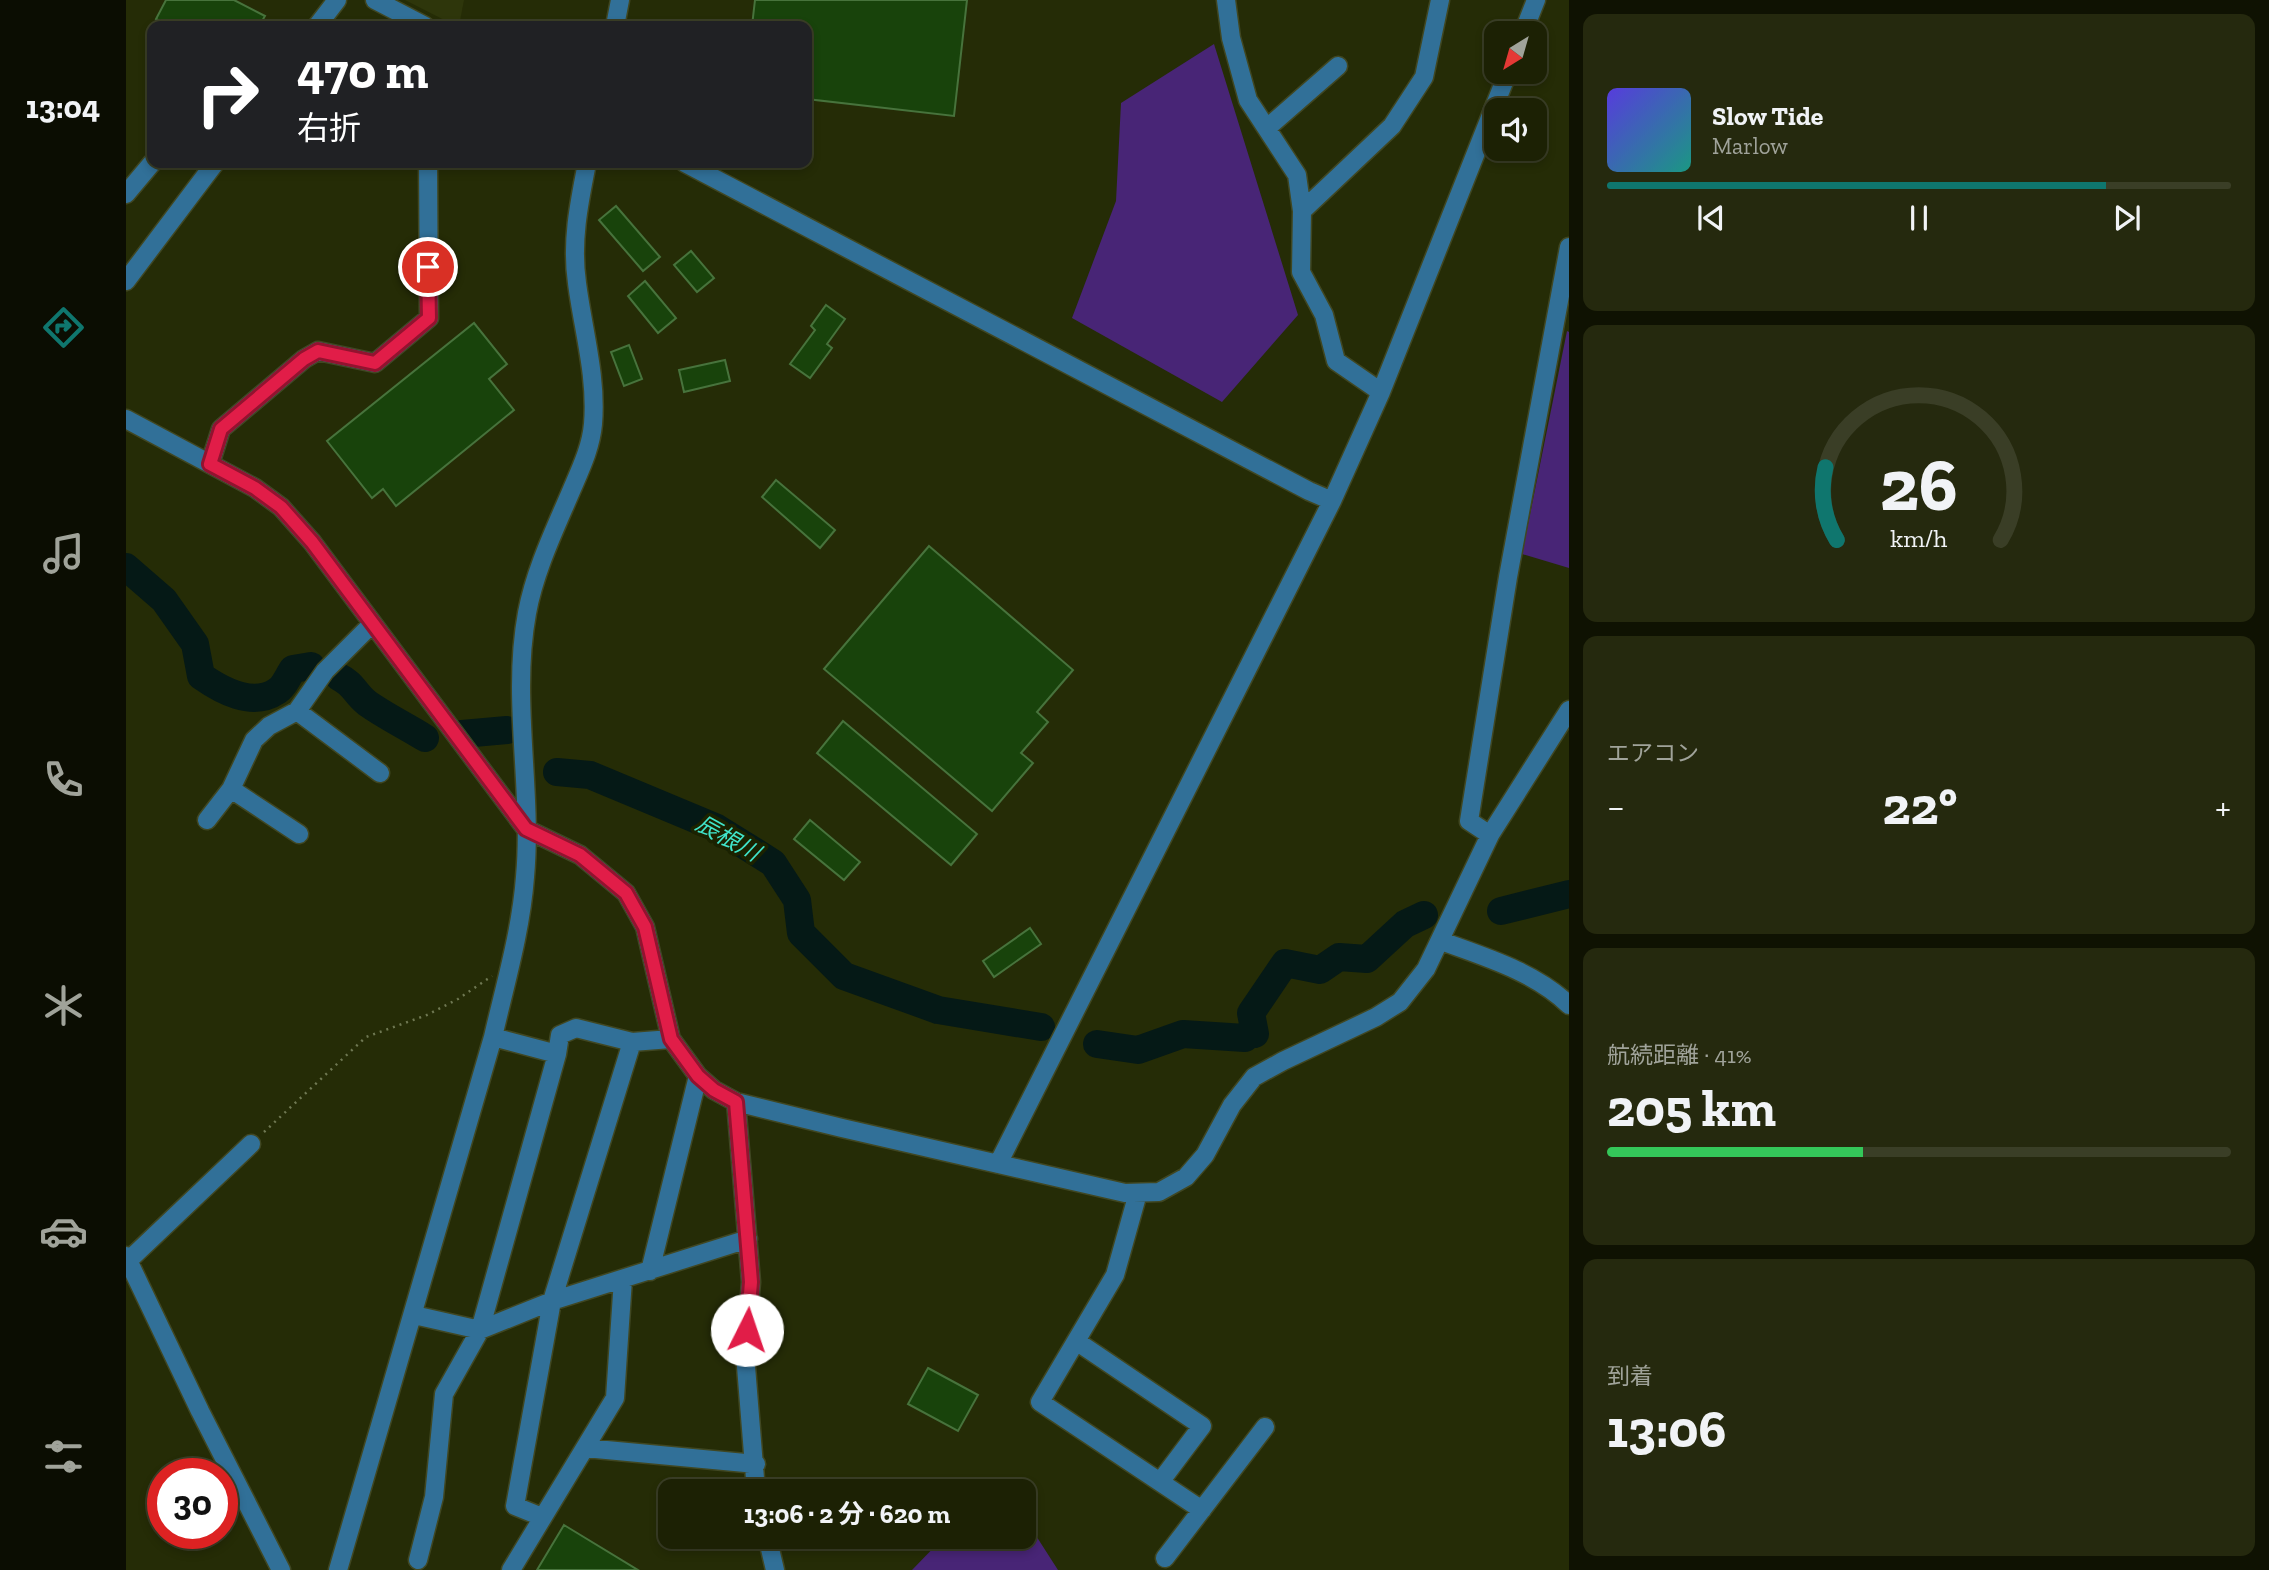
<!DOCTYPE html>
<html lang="ja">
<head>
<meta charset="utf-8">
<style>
	body { margin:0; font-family:"Zilla Slab","Noto Sans JP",serif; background:#25290e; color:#f1f3f6; height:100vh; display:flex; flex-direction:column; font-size:26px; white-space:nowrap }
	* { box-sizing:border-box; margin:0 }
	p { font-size:23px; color:#a0a39a }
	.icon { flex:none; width:38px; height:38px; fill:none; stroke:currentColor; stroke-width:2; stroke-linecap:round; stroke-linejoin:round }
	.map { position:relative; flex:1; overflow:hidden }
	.details { display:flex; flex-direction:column; gap:14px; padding:14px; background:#0f1202; width:700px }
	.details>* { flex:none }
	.top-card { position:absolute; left:21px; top:21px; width:665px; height:147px; border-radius:14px; box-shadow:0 4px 10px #0003,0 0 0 2px #3a3e26; background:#202124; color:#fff; overflow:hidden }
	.needle { width:46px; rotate:217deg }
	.fabs { position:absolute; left:1358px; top:21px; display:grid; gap:14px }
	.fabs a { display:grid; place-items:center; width:63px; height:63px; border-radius:14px; background:#1c2104; box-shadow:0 4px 10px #0003,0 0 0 2px #3a3e26; font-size:35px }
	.speed { position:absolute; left:21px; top:1458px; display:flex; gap:14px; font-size:35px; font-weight:700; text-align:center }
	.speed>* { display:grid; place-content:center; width:91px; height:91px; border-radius:50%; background:#1c2104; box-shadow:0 4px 10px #0003,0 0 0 2px #3a3e26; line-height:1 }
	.speed .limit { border:10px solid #d22; background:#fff; color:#111 }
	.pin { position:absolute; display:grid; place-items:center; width:60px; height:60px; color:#fff; margin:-30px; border:4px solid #fff; border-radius:50%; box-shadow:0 2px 7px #0007 }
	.me { position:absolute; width:77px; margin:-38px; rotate:4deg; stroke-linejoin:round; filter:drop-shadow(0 0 5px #0008) }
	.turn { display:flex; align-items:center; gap:24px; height:147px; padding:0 35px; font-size:32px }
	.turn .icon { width:91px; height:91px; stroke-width:2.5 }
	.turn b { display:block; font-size:49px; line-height:60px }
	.big { font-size:52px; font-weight:700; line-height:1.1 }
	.details .tile { flex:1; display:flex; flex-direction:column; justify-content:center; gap:10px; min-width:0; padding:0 24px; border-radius:14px; background:#25290e }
	.details .dial { align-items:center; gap:0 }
	.dial svg { height:182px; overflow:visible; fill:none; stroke:#3a3e26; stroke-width:7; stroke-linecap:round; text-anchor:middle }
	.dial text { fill:#f1f3f6; stroke:none }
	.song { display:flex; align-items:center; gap:21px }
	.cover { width:84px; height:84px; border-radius:10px; background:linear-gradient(135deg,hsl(250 70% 55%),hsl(170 70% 35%)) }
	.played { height:7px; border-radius:4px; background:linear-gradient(90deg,#0f766e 80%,#3a3e26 80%) }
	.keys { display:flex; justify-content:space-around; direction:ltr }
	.heat { display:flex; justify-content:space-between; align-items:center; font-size:38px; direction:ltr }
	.charge { height:10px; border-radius:5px; background:linear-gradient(90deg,#34c759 41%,#3a3e26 0) }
	.trip { position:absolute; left:532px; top:1479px; width:378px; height:70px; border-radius:14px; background:#1c2104; box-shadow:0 4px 10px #0003,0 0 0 2px #3a3e26; font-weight:700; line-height:70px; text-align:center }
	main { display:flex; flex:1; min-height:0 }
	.tabs { display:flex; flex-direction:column; width:126px; justify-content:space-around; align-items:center; background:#0b0d02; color:#a0a39a }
	.tabs .icon { width:49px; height:49px }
	.tabs .selected { color:#0f766e }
	.tabs b { font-size:32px; color:#f1f3f6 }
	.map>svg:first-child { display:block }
	.built { fill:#2e360b }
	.green { fill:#482576 }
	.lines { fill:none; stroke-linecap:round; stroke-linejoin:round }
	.river { stroke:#051916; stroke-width:28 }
	.building { fill:#18430b; stroke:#47733c; stroke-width:2 }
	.minor-casing { stroke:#404722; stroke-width:21 }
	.path { stroke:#6f7852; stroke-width:2.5; stroke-dasharray:2 5; stroke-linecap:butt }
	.minor { stroke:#317098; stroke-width:18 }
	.route-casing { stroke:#92132f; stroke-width:18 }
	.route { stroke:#e11d48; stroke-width:12 }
	.labels { text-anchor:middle; stroke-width:7; stroke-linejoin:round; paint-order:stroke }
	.water-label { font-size:23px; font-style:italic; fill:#40e4ca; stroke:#1b2200 }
</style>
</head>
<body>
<main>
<nav class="tabs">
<b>13:04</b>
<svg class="icon selected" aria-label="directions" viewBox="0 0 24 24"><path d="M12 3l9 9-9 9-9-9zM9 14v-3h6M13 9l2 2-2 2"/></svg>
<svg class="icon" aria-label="music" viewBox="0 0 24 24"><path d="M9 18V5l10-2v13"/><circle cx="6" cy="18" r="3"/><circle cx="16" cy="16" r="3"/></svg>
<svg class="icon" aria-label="phone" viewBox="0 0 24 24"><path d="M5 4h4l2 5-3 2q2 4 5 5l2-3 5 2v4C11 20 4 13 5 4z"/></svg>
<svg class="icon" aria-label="climate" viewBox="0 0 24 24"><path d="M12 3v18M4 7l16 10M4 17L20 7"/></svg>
<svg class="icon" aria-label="car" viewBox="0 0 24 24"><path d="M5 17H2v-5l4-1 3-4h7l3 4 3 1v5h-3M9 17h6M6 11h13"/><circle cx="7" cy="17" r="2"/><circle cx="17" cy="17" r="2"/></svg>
<svg class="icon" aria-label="filters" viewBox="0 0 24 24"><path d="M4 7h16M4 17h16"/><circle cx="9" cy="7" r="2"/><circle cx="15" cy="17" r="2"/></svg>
</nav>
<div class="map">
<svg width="1443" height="1570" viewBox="0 0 1443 1570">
	<rect width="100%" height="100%" fill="#252c06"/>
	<!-- built -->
	<path class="built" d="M279 0H338L333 26H330Z"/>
	<!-- green -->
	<path class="green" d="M1088 44 1172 315 1096 402 946 318 990 201 995 103Z
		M1441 331 1443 332V568L1396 554Z
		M898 1517 932 1570H786L818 1537 898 1536Z"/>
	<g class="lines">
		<!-- river -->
		<path class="river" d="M0 567 38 600 69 644 75 676C95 690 126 708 151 691 158 687 162 676 167 669L185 666
			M213 677C228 684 229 694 241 703 259 716 280 726 299 738
			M336 734 381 730
			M431 772 464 775 591 828 647 863 671 900 675 933 718 976 812 1010 915 1027
			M1375 911 1443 894
			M1129 1034 1125 1013 1159 963 1194 970 1213 957 1241 959 1279 924 1298 915
			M971 1044 1012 1050 1057 1034 1119 1038"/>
	</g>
	<!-- building -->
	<path class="building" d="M40 0H108L139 16 133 26H44L30 19Z
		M629 0H841L828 116 681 99V26H626Z
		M490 206 534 257 517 271 473 220Z
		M565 251 588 278 571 292 548 265Z
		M519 281 550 318 532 333 502 296Z
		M700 305 719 319 701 344 706 348 684 378 664 364 689 330 685 326Z
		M348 323 381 364 363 379 388 410 270 506 257 489 246 498 201 441Z
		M503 345 516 379 498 386 485 352Z
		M599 360 604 381 558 392 553 370Z
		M650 480 709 530 694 548 636 497Z
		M803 546 947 670 911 712 922 722 895 753 907 763 866 811 698 669Z
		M717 721 851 834 825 865 691 753Z
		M684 820 734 862 718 880 668 839Z
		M904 928 915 944 868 977 857 961Z
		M802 1368 852 1395 832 1431 782 1404Z
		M438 1525 512 1570H411Z"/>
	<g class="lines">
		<!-- minor casing -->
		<g class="minor-casing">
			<path id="minor" d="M249 0 299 26
				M1100 0 1105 38 1122 100 1171 175 1176 211 1175 272 1198 315 1210 361 1255 392
				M191 26 211 0
				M489 26 494 0
				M1397 33 1410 0
				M1141 128 1212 66
				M559 163 1183 491 1206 501 1255 392 1382 72
				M0 194 26 163
				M1176 211 1266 126 1298 77 1314 0
				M0 281 89 163
				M0 419 129 488 155 507 186 542 400 829 454 855 500 893 519 927 545 1039 572 1076 588 1090 610 1102 716 1128 999 1193 1033 1192 1060 1177 1079 1155 1106 1105 1128 1077 1157 1061 1250 1017 1274 1002 1300 969 1364 835 1443 710
				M84 464 95 429 178 359 192 351 249 363 303 318 302 163
				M171 711 254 773
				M105 789 173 834
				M81 820 105 789 128 740 143 726 171 711 199 671 246 624
				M1364 835 1343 821 1382 577 1443 247
				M1315 941C1359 957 1409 972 1443 1005
				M367 1037 431 1054
				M610 1102 625 1282 619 1354 630 1491
				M872 1164 1206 501
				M1012 1193 989 1275 914 1402 1076 1510
				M0 1256 74 1411 155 1570
				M3 1260 125 1144
				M524 1271 572 1076
				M288 1315 354 1330 426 1301 622 1239
				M950 1341 1076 1426 1034 1482
				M459 1448 630 1464
				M416 1517 389 1506 426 1301 506 1042
				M641 1536 649 1570
				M1039 1558 1139 1427
				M292 1560 308 1497 318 1394 354 1330 431 1054 434 1035 450 1028 506 1042 545 1039
				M212 1570 367 1037C379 985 395 931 399 877 407 790 385 700 401 613 409 570 429 529 446 489 455 468 465 447 467 424 471 376 457 330 451 283 445 242 453 203 461 163
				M385 1570 489 1398 497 1279"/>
		</g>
		<!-- path -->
		<path class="path" d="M138 1132 240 1037 301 1015 332 999 366 976"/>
		<!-- minor -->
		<use href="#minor" class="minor"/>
	</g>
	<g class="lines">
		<!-- route casing -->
		<g class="route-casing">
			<path id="route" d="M302 267 303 318 249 363 192 351 178 359 95 429 84 464 129 488 155 507 186 542 400 829 454 855 500 893 519 927 545 1039 572 1076 588 1090 610 1102 625 1282 621 1330"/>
		</g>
		<!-- route -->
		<use href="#route" class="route"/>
	</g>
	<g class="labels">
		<!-- water labels -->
		<g class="water-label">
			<text transform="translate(602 838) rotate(29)" y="8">辰根川</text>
		</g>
	</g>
</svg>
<div class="fabs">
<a><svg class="needle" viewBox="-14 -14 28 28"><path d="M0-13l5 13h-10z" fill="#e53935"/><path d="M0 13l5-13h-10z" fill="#a0a39a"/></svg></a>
<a><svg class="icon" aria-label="sound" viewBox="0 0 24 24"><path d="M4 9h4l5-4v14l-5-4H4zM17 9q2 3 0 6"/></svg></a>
</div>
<div class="speed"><div class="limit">30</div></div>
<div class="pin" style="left:302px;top:267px;background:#d93025"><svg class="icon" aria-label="arrive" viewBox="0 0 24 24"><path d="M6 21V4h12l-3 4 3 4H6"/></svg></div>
<svg class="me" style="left:621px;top:1330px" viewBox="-20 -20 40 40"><circle r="19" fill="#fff"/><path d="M0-13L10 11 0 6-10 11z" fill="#e11d48"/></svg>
<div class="trip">13:06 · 2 分 · 620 m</div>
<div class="top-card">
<div class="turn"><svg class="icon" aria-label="right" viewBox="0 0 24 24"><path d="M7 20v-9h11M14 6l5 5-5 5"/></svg><div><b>470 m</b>右折</div></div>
</div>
</div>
<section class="details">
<div class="tile">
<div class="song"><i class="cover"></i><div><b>Slow Tide</b><p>Marlow</p></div></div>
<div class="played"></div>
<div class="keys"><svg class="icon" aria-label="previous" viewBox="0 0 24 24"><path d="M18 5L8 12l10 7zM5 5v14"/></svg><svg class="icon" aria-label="pause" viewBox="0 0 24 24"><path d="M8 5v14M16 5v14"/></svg><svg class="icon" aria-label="next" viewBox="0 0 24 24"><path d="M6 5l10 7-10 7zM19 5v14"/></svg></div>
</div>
<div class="tile dial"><svg viewBox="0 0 100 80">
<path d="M14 69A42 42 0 1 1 86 69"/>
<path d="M14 69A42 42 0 0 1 9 37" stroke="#0f766e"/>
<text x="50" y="56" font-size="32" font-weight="700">26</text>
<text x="50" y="72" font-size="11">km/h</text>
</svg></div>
<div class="tile"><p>エアコン</p>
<div class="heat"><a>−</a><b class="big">22°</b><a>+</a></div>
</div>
<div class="tile"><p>航続距離 · 41%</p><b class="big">205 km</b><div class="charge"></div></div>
<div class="tile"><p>到着</p><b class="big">13:06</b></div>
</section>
</main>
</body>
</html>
